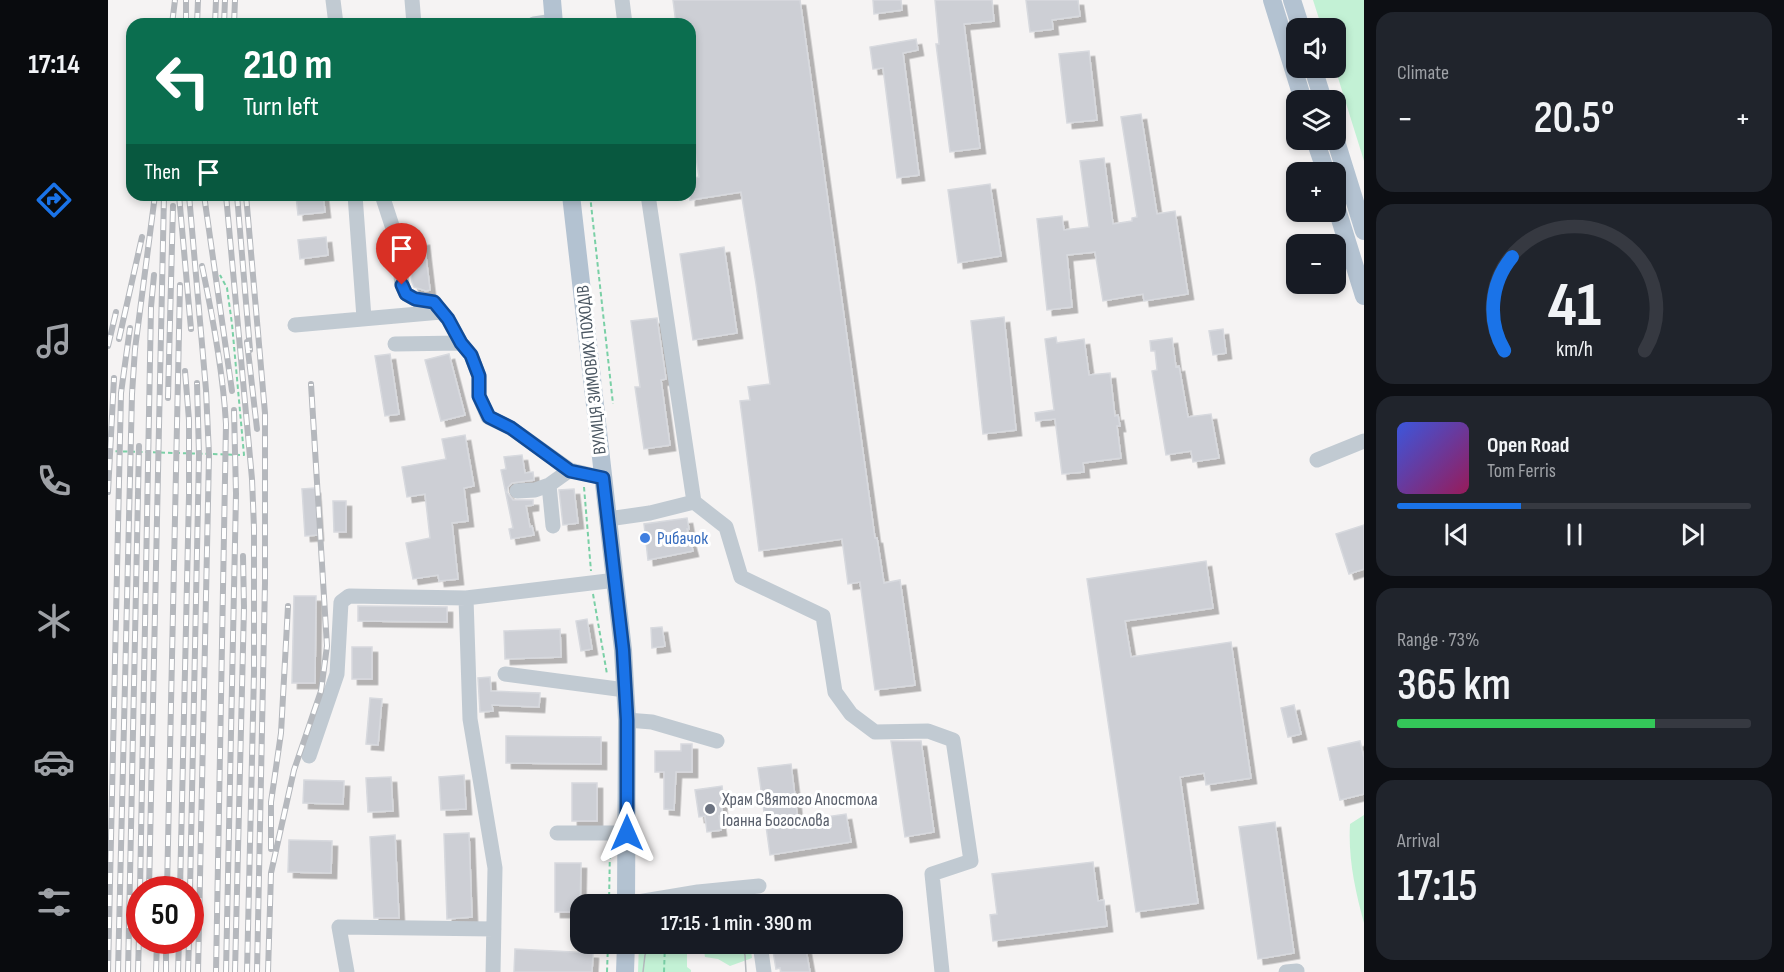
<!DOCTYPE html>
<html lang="en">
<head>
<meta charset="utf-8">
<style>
	body { margin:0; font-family:"Sofia Sans Condensed",sans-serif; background:#20242c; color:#f1f3f6; height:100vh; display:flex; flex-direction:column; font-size:22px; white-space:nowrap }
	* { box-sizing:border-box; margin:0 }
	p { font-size:20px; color:#9ea1a6 }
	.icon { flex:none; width:33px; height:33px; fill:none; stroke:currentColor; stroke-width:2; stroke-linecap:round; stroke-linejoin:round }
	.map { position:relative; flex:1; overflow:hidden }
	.drawer { display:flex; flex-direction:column; gap:12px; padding:12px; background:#0d0f14; width:420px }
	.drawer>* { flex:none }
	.banner { position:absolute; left:18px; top:18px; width:570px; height:183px; border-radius:18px; box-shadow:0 3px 9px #0003; background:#0b6e4f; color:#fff; overflow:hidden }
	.controls { position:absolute; left:1178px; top:18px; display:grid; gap:12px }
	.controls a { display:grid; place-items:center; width:60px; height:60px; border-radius:12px; background:#171b24; box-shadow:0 3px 9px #0003; font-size:30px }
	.speed { position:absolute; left:18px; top:876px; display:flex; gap:12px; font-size:30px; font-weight:700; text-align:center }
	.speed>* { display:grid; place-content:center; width:78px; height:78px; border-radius:50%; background:#171b24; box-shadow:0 3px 9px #0003; line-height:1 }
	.speed .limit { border:9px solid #d22; background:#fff; color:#111 }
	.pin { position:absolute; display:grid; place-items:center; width:51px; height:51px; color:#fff; margin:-62px -26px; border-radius:50% 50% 50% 0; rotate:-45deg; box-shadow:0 0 6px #0007 }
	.pin .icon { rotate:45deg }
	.me { position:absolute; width:66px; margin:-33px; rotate:0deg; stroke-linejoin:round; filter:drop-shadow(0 0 4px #0008) }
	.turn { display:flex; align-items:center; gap:21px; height:126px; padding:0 18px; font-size:27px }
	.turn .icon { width:78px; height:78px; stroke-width:2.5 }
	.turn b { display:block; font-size:42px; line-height:51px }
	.then { display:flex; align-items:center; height:57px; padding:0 18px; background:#0003; gap:12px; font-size:22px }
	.big { font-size:45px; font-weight:600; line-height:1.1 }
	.drawer .card { flex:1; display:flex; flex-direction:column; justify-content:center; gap:9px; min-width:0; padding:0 21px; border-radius:18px; background:#20242c }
	.drawer .dial { align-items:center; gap:0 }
	.dial svg { height:156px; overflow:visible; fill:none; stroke:#363941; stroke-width:7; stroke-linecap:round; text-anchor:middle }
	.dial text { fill:#f1f3f6; stroke:none }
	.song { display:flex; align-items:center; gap:18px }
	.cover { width:72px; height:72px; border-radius:9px; background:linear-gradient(135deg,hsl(230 70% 55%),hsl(330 70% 35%)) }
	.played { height:6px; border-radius:3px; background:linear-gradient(90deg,#1a73e8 35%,#363941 35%) }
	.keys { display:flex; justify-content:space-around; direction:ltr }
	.heat { display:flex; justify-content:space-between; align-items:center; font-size:33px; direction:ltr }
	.charge { height:9px; border-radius:4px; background:linear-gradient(90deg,#34c759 73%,#363941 0) }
	.trip { position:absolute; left:462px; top:894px; width:333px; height:60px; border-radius:18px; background:#171b24; box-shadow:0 3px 9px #0003; font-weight:600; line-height:60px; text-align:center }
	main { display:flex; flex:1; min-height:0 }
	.menu { display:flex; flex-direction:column; width:108px; justify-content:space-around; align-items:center; background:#090b0e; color:#9ea1a6 }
	.menu .icon { width:42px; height:42px }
	.menu .current { color:#1a73e8 }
	.menu b { font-size:27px; color:#f1f3f6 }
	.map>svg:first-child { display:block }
	.green { fill:#c3f1d5 }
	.building { fill:#cdcfd5; stroke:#d7d9de; stroke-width:1.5; filter:url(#shadow) }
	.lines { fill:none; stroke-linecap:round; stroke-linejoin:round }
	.path { stroke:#7ad0a6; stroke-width:2; stroke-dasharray:4.5 3; stroke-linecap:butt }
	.minor { stroke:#c1cad2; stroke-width:15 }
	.major { stroke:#b3c2d1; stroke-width:18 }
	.tram { stroke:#b5b8bd; stroke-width:1.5 }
	.rail-casing { stroke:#b5b8bd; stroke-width:6 }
	.rail { stroke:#fff; stroke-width:4; stroke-dasharray:11; stroke-linecap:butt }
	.route-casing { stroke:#114b97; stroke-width:15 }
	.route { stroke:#1a73e8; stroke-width:10 }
	.shop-dot { fill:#3f7fe0; stroke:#fff; stroke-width:2 }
	.worship-dot { fill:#6b7280; stroke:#fff; stroke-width:2 }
	.labels { text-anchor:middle; stroke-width:6; stroke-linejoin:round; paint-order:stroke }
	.street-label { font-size:18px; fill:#4a5661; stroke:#fff }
	.shop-label { font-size:18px; fill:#366cbe; stroke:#fff; text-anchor:start }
	.worship-label { font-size:18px; fill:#5b616d; stroke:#fff; text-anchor:start }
</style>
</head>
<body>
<main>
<nav class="menu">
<b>17:14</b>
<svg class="icon current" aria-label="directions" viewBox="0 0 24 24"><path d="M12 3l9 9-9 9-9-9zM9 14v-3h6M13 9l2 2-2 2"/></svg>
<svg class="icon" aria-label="music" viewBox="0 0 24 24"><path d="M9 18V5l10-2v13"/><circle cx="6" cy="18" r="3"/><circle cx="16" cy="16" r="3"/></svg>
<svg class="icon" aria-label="phone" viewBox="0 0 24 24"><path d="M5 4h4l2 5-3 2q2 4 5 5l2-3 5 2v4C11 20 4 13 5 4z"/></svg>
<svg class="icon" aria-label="climate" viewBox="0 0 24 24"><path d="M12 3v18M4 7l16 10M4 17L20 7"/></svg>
<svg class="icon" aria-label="car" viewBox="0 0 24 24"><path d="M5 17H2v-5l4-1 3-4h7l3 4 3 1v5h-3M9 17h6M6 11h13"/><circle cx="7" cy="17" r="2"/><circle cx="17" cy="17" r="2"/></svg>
<svg class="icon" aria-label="filters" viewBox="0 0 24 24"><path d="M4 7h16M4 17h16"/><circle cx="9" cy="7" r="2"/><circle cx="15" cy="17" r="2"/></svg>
</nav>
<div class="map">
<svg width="1256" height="972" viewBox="0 0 1256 972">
	<defs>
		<filter id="shadow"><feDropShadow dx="5.5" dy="5.5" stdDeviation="0" flood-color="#0004"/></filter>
	</defs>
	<rect width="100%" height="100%" fill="#f5f3f3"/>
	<!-- green -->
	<path class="green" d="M1205 0H1256V161L1227 68V28H1214Z
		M1256 815V923C1247 890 1240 858 1242 824Z
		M632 896 636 899 637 904H591L590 901Z
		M531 944H589L590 948 579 951V967L583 970V972H530Z
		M595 944H642L644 958 622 966 610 959 597 957Z"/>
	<!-- building -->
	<path class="building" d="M565 0H692L767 538H769L776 583 792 580 807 685 767 690 752 582 740 584 734 539 651 551 632 401 642 400 640 387 662 384 648 284 633 192 582 200V179L591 177 582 118V24H568Z
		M765 0H793L794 10 766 14Z
		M827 0H884L886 21 856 24 872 148 842 152 828 44H831Z
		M918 0H970L972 16 944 20 945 29 922 32Z
		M808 39 810 50 795 53 811 175 789 178 775 68 765 69 762 47Z
		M981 51 989 120 959 123 951 54Z
		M1033 114 1049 214 1067 211 1080 294 1036 301 1035 294 995 301 987 252 959 255 964 307 939 310 929 219 954 216 956 230 981 227 972 161 996 158 1005 224 1024 221V218L1029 217 1013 117Z
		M882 184 893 256 850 263 840 190Z
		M215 195 217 212 190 215 188 196Z
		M218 237 220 255 192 259 190 240Z
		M316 240 322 290 318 291 306 287 304 282 299 243Z
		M616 247 629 333 585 340 572 254Z
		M896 317 908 430 875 434 863 321Z
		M549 318 558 379 553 380 562 445 536 449 527 387H532L523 321Z
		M1115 329 1118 353 1105 355 1101 331Z
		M948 337 949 343 976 339 981 375 1002 373 1007 416 1010 415 1012 426H1009L1013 458 975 463 976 472 954 474 947 419 928 421 927 413 946 410 937 339Z
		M1064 338 1068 367 1071 366 1080 417 1103 414 1111 458 1085 462 1083 451 1058 455 1044 371 1049 370 1047 351H1043L1042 341Z
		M282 354 291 414 277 416 267 356Z
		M341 354 357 415 333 421 317 360Z
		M357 435 366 486 356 488 360 521 344 523 350 579 331 581 330 575 305 579 298 543 322 538 317 494 299 497 294 467 338 459 334 439Z
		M414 455 417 473 425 472 426 480 404 483 400 487 399 492 405 500H425V505L418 506 422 527 424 526 426 535 403 539 401 529 405 528 393 470 398 469 396 457Z
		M207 488 210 535 197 536 194 489Z
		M466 489 470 523 455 525 451 490Z
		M225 501H238V532H226Z
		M579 518 581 529H579L585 551 540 560 536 524Z
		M1256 525V569L1241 574 1228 534Z
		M1098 561 1105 608 1017 621 1023 657 1123 642 1143 778 1098 785 1096 773 1072 777 1090 903 1028 912 979 579Z
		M186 596H208L207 683H184Z
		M250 606 339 607V622L250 621Z
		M479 619 484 649 473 651 468 621Z
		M554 627 557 646 544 648 543 628Z
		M452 629 453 657 397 659 396 631Z
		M244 647H264V679H244Z
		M382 677 383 691 432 693 431 707 384 705 385 711 372 712 370 678Z
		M262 698 274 699 270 745 258 744Z
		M1186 705 1193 734 1180 737 1173 708Z
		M398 736 493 737V764L398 763Z
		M783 741H813L826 832 797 837Z
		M1252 741 1256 758V794L1232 800 1220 748Z
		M573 744H584V772H568L566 810 556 809V772H547V751H573Z
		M683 764 690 821 738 814 743 842 662 855 650 768Z
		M356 775 358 809 333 810 331 777Z
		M283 777 285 811 260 812 258 778Z
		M196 780 236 781 235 804 195 803Z
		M464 783H489V821H464Z
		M614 786 616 803 613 804 615 815 611 816 613 830 599 832 597 816 591 817 587 790Z
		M1167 822 1186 953 1150 959 1131 827Z
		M361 833 364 917 339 919 336 834Z
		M287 835 291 918H266L262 837Z
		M181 840 224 841 223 873 180 872Z
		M985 862 990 901 996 900 999 926 885 941 882 915 889 914 884 874Z
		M447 863H473L472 912H447Z
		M670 944H697L702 972H673L672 968 668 969 665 951 671 950Z
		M407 949 485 953 484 972H406Z"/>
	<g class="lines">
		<!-- path -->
		<path class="path" d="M1230 104 1237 127
			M482 195 505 404
			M0 451 136 455 124 324 119 288 112 275
			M476 487 483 571
			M485 594 499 674
			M501 904 502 847
			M499 972 500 944
			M556 972 557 944"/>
		<!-- minor -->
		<path class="minor" d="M225 0 228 24
			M304 0 306 24
			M514 0 517 24
			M426 24 446 21
			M247 195 256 318
			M274 195 289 241 294 285 298 294 307 299 326 302 333 312
			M540 195 586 502
			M187 325 333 312 340 319 353 343 363 355 371 376V396L380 417 403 428 462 470 495 478
			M287 344 353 343
			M1209 460 1256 441
			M409 491 427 490 441 485
			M500 519 542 513 586 502 618 527 633 577 715 616 727 692 743 714 767 732 820 731 845 740 863 861 824 874 834 972
			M445 526 441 485 462 470
			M358 598 362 719 387 868 385 972
			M397 674 517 690
			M519 720 544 722 609 741
			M201 756 229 674 233 602 241 596 358 598 508 580
			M449 833H519
			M518 904 590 892 651 886
			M652 944 656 972
			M239 972 231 927 386 929
			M1178 972 1189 971"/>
		<!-- major -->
		<path class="major" d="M444 0 446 24
			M1164 0 1195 100
			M1184 0 1193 28
			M1205 68 1215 100
			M1227 138 1256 231
			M1207 140 1218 172
			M463 195 515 650 519 720 518 904
			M1227 203 1256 296
			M517 972 518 944"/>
		<!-- tram -->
		<path class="tram" d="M632 944 637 955 638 972
			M535 972 537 955 542 944"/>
		<!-- rail casing -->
		<g class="rail-casing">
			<path id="rail" d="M64 24 67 0
				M78 24V0
				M89 24 90 0
				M107 24 108 0
				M116 24 117 0
				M126 24 127 0
				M71 195 83 329
				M81 195 98 390 101 455 90 972
				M96 195 124 391
				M118 195 144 479 146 528V673L139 972
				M129 195 142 350
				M138 195 157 413V583L149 972
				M94 266C105 318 115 371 118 424L108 972
				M11 339 34 237
				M139 342 149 429
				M0 346 8 312
				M60 398 65 206
				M0 492 6 378
				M163 849V802L173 733 180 606
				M32 890 43 307 46 275
				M41 890 56 195
				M59 890 72 285
				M72 890 81 495V420L77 371
				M82 890 91 455 89 383
				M0 972 13 393 22 328
				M10 972 24 394 27 349 47 195
				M20 972 31 446
				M30 972 32 900
				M48 972 49 940
				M58 972V940
				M70 972 71 940
				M80 972 81 940
				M118 972 128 494 126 410
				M127 972 136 607 135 556
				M160 972 163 873 186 770 213 691 219 646 203 384"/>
		</g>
		<!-- rail -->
		<use href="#rail" class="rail"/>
	</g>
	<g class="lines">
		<!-- route casing -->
		<g class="route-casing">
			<path id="route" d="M294 285 298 294 307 299 326 302 340 319 353 343 363 355 371 376V396L381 417 403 428 462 471 495 478 515 650 519 720V833"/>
		</g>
		<!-- route -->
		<use href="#route" class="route"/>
	</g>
	<!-- markers -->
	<circle class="shop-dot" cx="537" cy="538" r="6"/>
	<circle class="worship-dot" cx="602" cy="809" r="6"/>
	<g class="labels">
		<!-- street labels -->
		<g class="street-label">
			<text transform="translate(483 370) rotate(-96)" y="6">ВУЛИЦЯ ЗИМОВИХ ПОХОДІВ</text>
		</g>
		<!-- shop labels -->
		<g class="shop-label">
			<text x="549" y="544">Рибачок</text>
		</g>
		<!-- worship labels -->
		<g class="worship-label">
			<text x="614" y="805">Храм Святого Апостола<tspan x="614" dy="21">Іоанна Богослова</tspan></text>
		</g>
	</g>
</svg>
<div class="controls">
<a><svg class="icon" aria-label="sound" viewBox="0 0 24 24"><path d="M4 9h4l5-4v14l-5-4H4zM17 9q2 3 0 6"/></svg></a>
<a><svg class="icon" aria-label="layers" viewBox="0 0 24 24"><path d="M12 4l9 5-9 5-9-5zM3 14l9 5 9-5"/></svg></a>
<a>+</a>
<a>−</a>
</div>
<div class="speed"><div class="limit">50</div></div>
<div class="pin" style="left:294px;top:285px;background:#d93025"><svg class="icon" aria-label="arrive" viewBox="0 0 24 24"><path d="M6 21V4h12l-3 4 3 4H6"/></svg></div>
<svg class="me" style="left:519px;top:833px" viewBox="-20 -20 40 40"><path d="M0-17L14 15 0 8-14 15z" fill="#1a73e8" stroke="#fff" stroke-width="4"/></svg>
<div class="trip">17:15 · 1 min · 390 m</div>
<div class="banner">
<div class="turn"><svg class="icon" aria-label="left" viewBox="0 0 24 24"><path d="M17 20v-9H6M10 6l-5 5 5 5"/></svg><div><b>210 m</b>Turn left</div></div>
<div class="then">Then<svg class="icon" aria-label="arrive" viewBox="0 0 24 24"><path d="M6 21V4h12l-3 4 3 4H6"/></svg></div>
</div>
</div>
<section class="drawer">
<div class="card"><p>Climate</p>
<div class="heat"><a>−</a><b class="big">20.5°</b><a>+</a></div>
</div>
<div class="card dial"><svg viewBox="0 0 100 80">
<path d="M14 69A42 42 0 1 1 86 69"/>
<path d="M14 69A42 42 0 0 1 18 21" stroke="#1a73e8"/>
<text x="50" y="56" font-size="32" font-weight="700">41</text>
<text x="50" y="72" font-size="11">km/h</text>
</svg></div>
<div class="card">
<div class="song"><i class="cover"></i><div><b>Open Road</b><p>Tom Ferris</p></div></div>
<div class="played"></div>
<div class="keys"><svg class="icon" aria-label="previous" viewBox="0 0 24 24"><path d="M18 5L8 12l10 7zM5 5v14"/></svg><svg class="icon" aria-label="pause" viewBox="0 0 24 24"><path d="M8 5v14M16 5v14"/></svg><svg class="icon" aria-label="next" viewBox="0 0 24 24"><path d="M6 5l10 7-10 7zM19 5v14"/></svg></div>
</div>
<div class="card"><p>Range · 73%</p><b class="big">365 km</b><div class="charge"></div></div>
<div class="card"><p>Arrival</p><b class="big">17:15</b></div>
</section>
</main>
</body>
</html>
